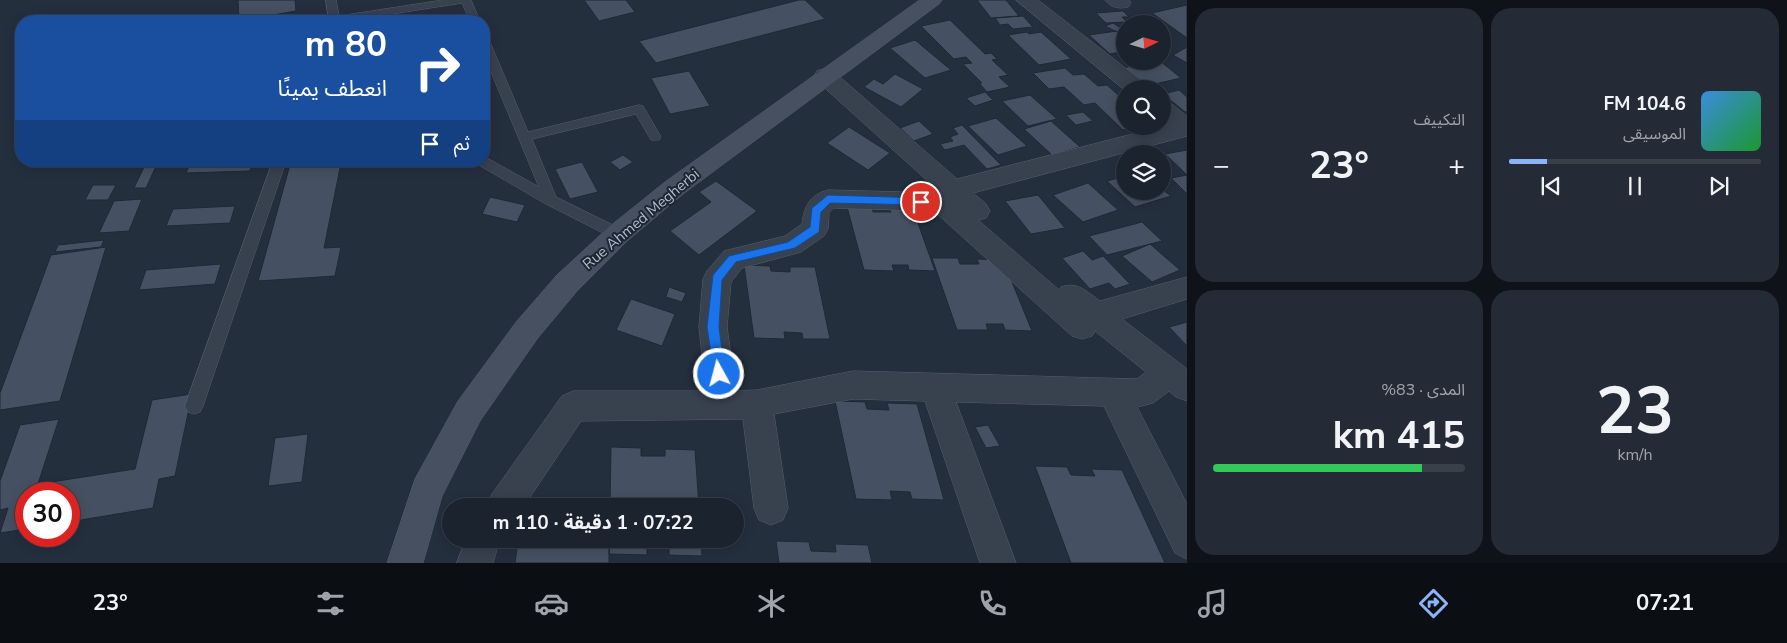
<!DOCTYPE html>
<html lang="ar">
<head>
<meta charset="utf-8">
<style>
	body { margin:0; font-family:"Nunito Sans","Noto Sans Arabic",sans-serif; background:#242b36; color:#f1f3f6; direction:rtl; height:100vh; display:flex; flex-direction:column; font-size:19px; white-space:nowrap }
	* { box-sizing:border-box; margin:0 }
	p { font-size:16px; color:#a0a4aa }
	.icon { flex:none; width:28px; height:28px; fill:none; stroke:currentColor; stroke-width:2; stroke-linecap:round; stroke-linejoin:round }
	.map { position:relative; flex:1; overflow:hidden; direction:ltr }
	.drawer { display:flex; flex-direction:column; gap:8px; padding:8px; background:#0f1319; width:600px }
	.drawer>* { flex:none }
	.banner { position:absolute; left:15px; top:15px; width:475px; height:152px; border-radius:20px; box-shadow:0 2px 12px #0003,0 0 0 1px #39404a; direction:rtl; background:#1a4fa0; color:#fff; overflow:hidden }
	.needle { width:32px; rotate:85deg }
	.fabs { position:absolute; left:1116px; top:15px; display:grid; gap:10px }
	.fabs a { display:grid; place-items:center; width:55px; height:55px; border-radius:50%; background:#1b232e; box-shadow:0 2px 12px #0003,0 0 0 1px #39404a; font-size:25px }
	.speed { position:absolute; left:15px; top:482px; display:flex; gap:10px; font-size:25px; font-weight:700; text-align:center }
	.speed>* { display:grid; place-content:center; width:65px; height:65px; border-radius:50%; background:#1b232e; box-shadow:0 2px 12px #0003,0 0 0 1px #39404a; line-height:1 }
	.speed .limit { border:8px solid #d22; background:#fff; color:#111 }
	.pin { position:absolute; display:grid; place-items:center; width:42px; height:42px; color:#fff; margin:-21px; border:2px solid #fff; border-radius:50%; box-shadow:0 1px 5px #0007 }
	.me { position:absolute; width:55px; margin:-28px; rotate:353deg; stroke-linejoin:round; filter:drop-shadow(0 0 4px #0008) }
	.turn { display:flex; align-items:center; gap:18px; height:105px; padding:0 20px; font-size:22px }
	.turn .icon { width:65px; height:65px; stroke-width:2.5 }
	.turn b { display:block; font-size:35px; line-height:42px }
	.then { display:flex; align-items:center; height:48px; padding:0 20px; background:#0003; gap:10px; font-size:19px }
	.big { font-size:38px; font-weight:700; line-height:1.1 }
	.drawer .tile { flex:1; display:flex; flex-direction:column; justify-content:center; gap:8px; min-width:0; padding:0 18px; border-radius:20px; background:#242b36 }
	.drawer .dial { align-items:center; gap:0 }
	.dial b { font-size:65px; line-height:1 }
	.song { display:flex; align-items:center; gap:15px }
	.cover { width:60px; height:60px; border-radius:8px; background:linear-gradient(135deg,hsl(210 70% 55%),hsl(130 70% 35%)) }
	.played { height:5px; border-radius:2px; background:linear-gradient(90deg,#8ab4f8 15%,#39404a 15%) }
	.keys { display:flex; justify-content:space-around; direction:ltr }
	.heat { display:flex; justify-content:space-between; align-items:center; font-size:28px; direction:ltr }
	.charge { height:8px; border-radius:4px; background:linear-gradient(90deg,#34c759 83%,#39404a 0) }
	.drawer .tiles { flex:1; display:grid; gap:8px; grid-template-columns:repeat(2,1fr) }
	.trip { position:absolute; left:442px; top:498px; width:302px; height:50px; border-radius:25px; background:#1b232e; box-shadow:0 2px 12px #0003,0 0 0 1px #39404a; font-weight:700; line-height:50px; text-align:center; direction:rtl }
	.dock { display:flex; height:80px; justify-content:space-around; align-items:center; background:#0b0e12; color:#a0a4aa }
	.dock .icon { width:35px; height:35px }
	.dock .current { color:#8ab4f8 }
	.dock b { font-size:22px; color:#f1f3f6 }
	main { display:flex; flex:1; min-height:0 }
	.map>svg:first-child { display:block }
	.building { fill:#455162; stroke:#1f2835 }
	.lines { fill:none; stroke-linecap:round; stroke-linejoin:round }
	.service-casing { stroke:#565f6c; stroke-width:1 }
	.minor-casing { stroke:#565f6c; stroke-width:1 }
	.secondary-casing { stroke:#565f6c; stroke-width:1 }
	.service { fill:#38414e; fill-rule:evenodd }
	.minor { fill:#38414e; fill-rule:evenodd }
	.secondary { fill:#465061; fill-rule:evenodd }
	.route { fill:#1a73e8; stroke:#114b97 }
	.labels { text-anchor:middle; stroke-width:4; stroke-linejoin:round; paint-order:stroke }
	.street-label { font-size:15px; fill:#b4bcc9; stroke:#1d2633 }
</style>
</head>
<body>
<main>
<section class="drawer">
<div class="tiles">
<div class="tile">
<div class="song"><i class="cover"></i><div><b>104.6 FM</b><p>الموسيقى</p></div></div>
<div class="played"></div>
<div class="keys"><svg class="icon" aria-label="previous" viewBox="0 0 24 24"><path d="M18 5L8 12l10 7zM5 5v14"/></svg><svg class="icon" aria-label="pause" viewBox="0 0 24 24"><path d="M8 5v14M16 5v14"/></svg><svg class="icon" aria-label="next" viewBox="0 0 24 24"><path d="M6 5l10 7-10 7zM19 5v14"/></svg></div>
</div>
<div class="tile"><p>التكييف</p>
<div class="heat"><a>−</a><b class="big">23°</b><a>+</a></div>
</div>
<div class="tile dial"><b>23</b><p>km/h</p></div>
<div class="tile"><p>المدى · 83%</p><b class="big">415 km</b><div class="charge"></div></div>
</div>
</section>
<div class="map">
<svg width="1187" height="563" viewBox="0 0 1187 563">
	<rect width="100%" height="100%" fill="#242f3e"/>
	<!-- building -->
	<path class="building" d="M238 0H295L296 11 239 21Z
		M584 0H626L635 12 599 21Z
		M799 0H805L825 19 656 63 639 41Z
		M977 0H1006L1019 16 991 18Z
		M1187 5V38L1152 13Z
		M1123 11 1129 17H1122L1127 22 1106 23 1096 13Z
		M1023 16 1033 27 1013 29 1008 24 1000 25 995 18Z
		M950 20 985 54 991 53 997 59 992 60 1008 75 999 77 1010 87 987 92 979 83H982L963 64 972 63 966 57 954 59 921 26Z
		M1113 23 1125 31V36L1105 26Z
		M1117 31 1125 38V51L1110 54 1089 35Z
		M1027 32 1029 34 1041 32 1071 59 1039 65 1008 35Z
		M915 40 951 70 925 78 890 48Z
		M1187 47V63L1173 55Z
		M1153 61H1160L1181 78 1146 86 1123 68Z
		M1065 68 1073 75 1084 74 1098 86 1107 85 1125 101V126H1144L1123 130 1095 103 1084 105 1064 87 1049 89 1033 73Z
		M689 71 710 106 670 114 651 78Z
		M895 74 923 89 901 107 864 87 874 79 883 84Z
		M1179 90 1187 97V112H1185L1163 94Z
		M985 92 993 100 975 106 966 98Z
		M1030 95 1057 119 1028 126 1002 101Z
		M1083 112 1093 121 1076 125 1066 115Z
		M996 118 1027 146 998 155 968 126Z
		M919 121 933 134 914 141 900 128Z
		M1051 121 1080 147 1052 155 1024 129Z
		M962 125 1001 165 987 169 964 145 945 150 940 144 953 141 950 137 958 134 953 128Z
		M849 127 890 153 868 170 827 143Z
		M1187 150V175L1165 154Z
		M623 155 633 162 620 170 610 162Z
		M191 161H253L250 171 186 173Z
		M291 161H357L341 163 324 248 341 247 335 276 258 281Z
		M582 162 598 192 570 199 555 169Z
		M157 164 146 188H134L145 165Z
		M1187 175V194L1171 178Z
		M1125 176V191H1162V189L1171 196 1135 207 1107 181Z
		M716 181 757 211 699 255 670 231 711 202 699 192Z
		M1088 183 1118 210 1083 222 1053 195Z
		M93 185H116L108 200H85Z
		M1038 195 1065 228 1031 234 1005 201Z
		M490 197 525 205 517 222 482 214Z
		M142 199 129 231 99 233 114 201Z
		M235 206 230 223 166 226 173 209Z
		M847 207H872L873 212H891L890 208 913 209 935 271 909 270 908 265H892L894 271 864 270Z
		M1142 222 1162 241 1107 255 1089 236Z
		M104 240 101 247 55 252 58 245Z
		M1150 244 1180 270 1152 282 1122 256Z
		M106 247 60 401 0 410V393L51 255Z
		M1083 251 1092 260 1103 256 1130 284 1115 289 1109 283 1090 289 1062 258Z
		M932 258H958L960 264H979L977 259 1003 260 1032 331 1005 330 1003 324H986L988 330H957Z
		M221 264 215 284 139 290 146 270Z
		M744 265 770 266 771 271 790 272V267H815L830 339H803L802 333 784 332 785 339 754 338Z
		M669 287 686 293 682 302 666 297Z
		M631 299 675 314 662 346 616 330Z
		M1187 322V346L1169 327Z
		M192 394 175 476 159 479 153 508 69 522V494H26V529L0 533 8 508 0 510V481L20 425 59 419 38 484 135 469 152 400Z
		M835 401 865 402 867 409 889 410 887 403 917 404 944 500 912 499 910 492 890 491 892 500 856 499Z
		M988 425 1000 446 986 448 975 427Z
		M308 434 302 482 268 486 275 438Z
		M611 447 641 448V456H665V449L695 450 699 506H610Z
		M1035 466 1067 467 1071 475 1095 476 1091 469 1122 470 1165 563H1071Z
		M518 539H551V541H576V539H609V563H515Z
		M610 539H701L702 556 669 555V546L647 545V555L609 554Z
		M776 541 809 542 811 551 836 552 835 544 868 545 872 563H779Z"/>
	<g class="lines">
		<!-- service casing -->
		<g class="service-casing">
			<path id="service" d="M326 0H336L339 16 443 0H471L480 21H470L462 3 347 21H329Z
				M484 39 490 42 528 132 639 105 643 106 661 137 659 140H651L636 114 532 139 556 197 623 230 625 234 623 238 618 240 613 238 546 204 477 164 476 161H484V157L487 158 539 187 484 55Z
				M273 161H286L203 406 200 412 194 414 188 412 185 406Z"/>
		</g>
		<!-- minor casing -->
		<g class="minor-casing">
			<path id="minor" d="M1016 0H1038L1146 84 1149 89 1125 90Z
				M1105 0H1129L1131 3 1128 7C1119 9 1111 8 1105 0Z
				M825 69 833 71 957 179 1168 125 1162 120V101L1170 103 1187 116V136L973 193 986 204 990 211 986 218 978 220 1059 290 1061 287C1078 281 1087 292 1100 301L1187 277V299L1122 319 1187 369V401L1176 397 1169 391 1153 403 1137 407 1187 504V559L1175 553 1104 406 956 402 1016 563H980L925 401 853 399 774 414 788 508 783 520 771 525 759 520 754 508 743 419 581 421 524 506H487L492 494 562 396 573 391H706L699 327 703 279 707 271 724 251 785 236 802 224C804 206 810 195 828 190L941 193 817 81 814 76 817 71ZM834 208 934 211 1072 336 1082 339 1092 336 1095 331 1146 372 1137 379 853 371 757 390 736 391 727 327 731 282 742 268 801 252 824 236 828 229 829 213Z
				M466 539H500L493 563H457Z"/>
		</g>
		<!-- secondary casing -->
		<g class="secondary-casing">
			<path id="secondary" d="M920 0H942L939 4 683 194 627 241 577 291 537 339 480 421 442 496 423 563H387L415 479 458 401 517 321 557 275 609 227 665 182Z"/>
		</g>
		<!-- service -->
		<use href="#service" class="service"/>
		<!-- minor -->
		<use href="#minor" class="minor"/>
		<!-- secondary -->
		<use href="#secondary" class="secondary"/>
	</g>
	<!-- route -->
	<path class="route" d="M828 195 921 198 926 202 921 205 830 203 821 212 819 232 795 248 736 262 722 280 719 327 725 374 723 378 719 380 715 378 707 327 713 275 729 256 788 242 810 227 812 208Z"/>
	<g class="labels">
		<!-- street labels -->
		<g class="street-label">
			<text transform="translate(641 219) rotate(-40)" y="5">Rue Ahmed Megherbi</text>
		</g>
	</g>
</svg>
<div class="fabs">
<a><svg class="needle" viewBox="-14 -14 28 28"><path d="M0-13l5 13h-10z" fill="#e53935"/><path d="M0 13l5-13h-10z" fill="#a0a4aa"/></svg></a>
<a><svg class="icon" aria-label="search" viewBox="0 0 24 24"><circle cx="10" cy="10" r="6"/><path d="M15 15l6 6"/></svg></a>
<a><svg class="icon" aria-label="layers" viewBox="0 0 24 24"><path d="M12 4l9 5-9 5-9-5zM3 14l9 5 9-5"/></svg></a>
</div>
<div class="speed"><div class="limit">30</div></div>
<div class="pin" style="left:921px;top:202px;background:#d93025"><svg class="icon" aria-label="arrive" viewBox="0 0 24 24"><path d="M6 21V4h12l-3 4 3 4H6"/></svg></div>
<svg class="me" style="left:719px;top:374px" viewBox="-20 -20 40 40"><circle r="17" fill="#1a73e8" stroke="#fff" stroke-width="3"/><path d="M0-11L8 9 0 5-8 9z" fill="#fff"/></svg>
<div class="trip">07:22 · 1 دقيقة · 110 m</div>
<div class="banner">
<div class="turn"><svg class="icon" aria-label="right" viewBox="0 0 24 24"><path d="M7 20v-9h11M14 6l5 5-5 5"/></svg><div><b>80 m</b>انعطف يمينًا</div></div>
<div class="then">ثم<svg class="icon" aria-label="arrive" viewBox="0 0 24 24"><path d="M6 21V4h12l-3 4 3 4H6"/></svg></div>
</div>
</div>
</main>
<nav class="dock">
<b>07:21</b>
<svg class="icon current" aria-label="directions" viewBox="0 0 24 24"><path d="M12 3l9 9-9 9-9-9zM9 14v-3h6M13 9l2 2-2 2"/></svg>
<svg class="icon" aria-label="music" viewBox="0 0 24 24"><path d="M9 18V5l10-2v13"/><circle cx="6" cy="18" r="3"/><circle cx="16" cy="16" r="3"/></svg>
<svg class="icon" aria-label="phone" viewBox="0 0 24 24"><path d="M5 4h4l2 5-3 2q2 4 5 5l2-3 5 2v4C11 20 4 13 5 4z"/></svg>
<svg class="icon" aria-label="climate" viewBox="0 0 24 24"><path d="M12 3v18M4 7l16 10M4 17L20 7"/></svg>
<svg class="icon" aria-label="car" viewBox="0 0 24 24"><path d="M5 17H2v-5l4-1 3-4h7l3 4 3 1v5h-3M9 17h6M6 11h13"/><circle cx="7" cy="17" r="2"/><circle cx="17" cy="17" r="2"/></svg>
<svg class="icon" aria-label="filters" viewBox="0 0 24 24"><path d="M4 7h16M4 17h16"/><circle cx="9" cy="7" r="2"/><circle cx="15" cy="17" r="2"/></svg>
<b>23°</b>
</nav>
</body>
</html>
